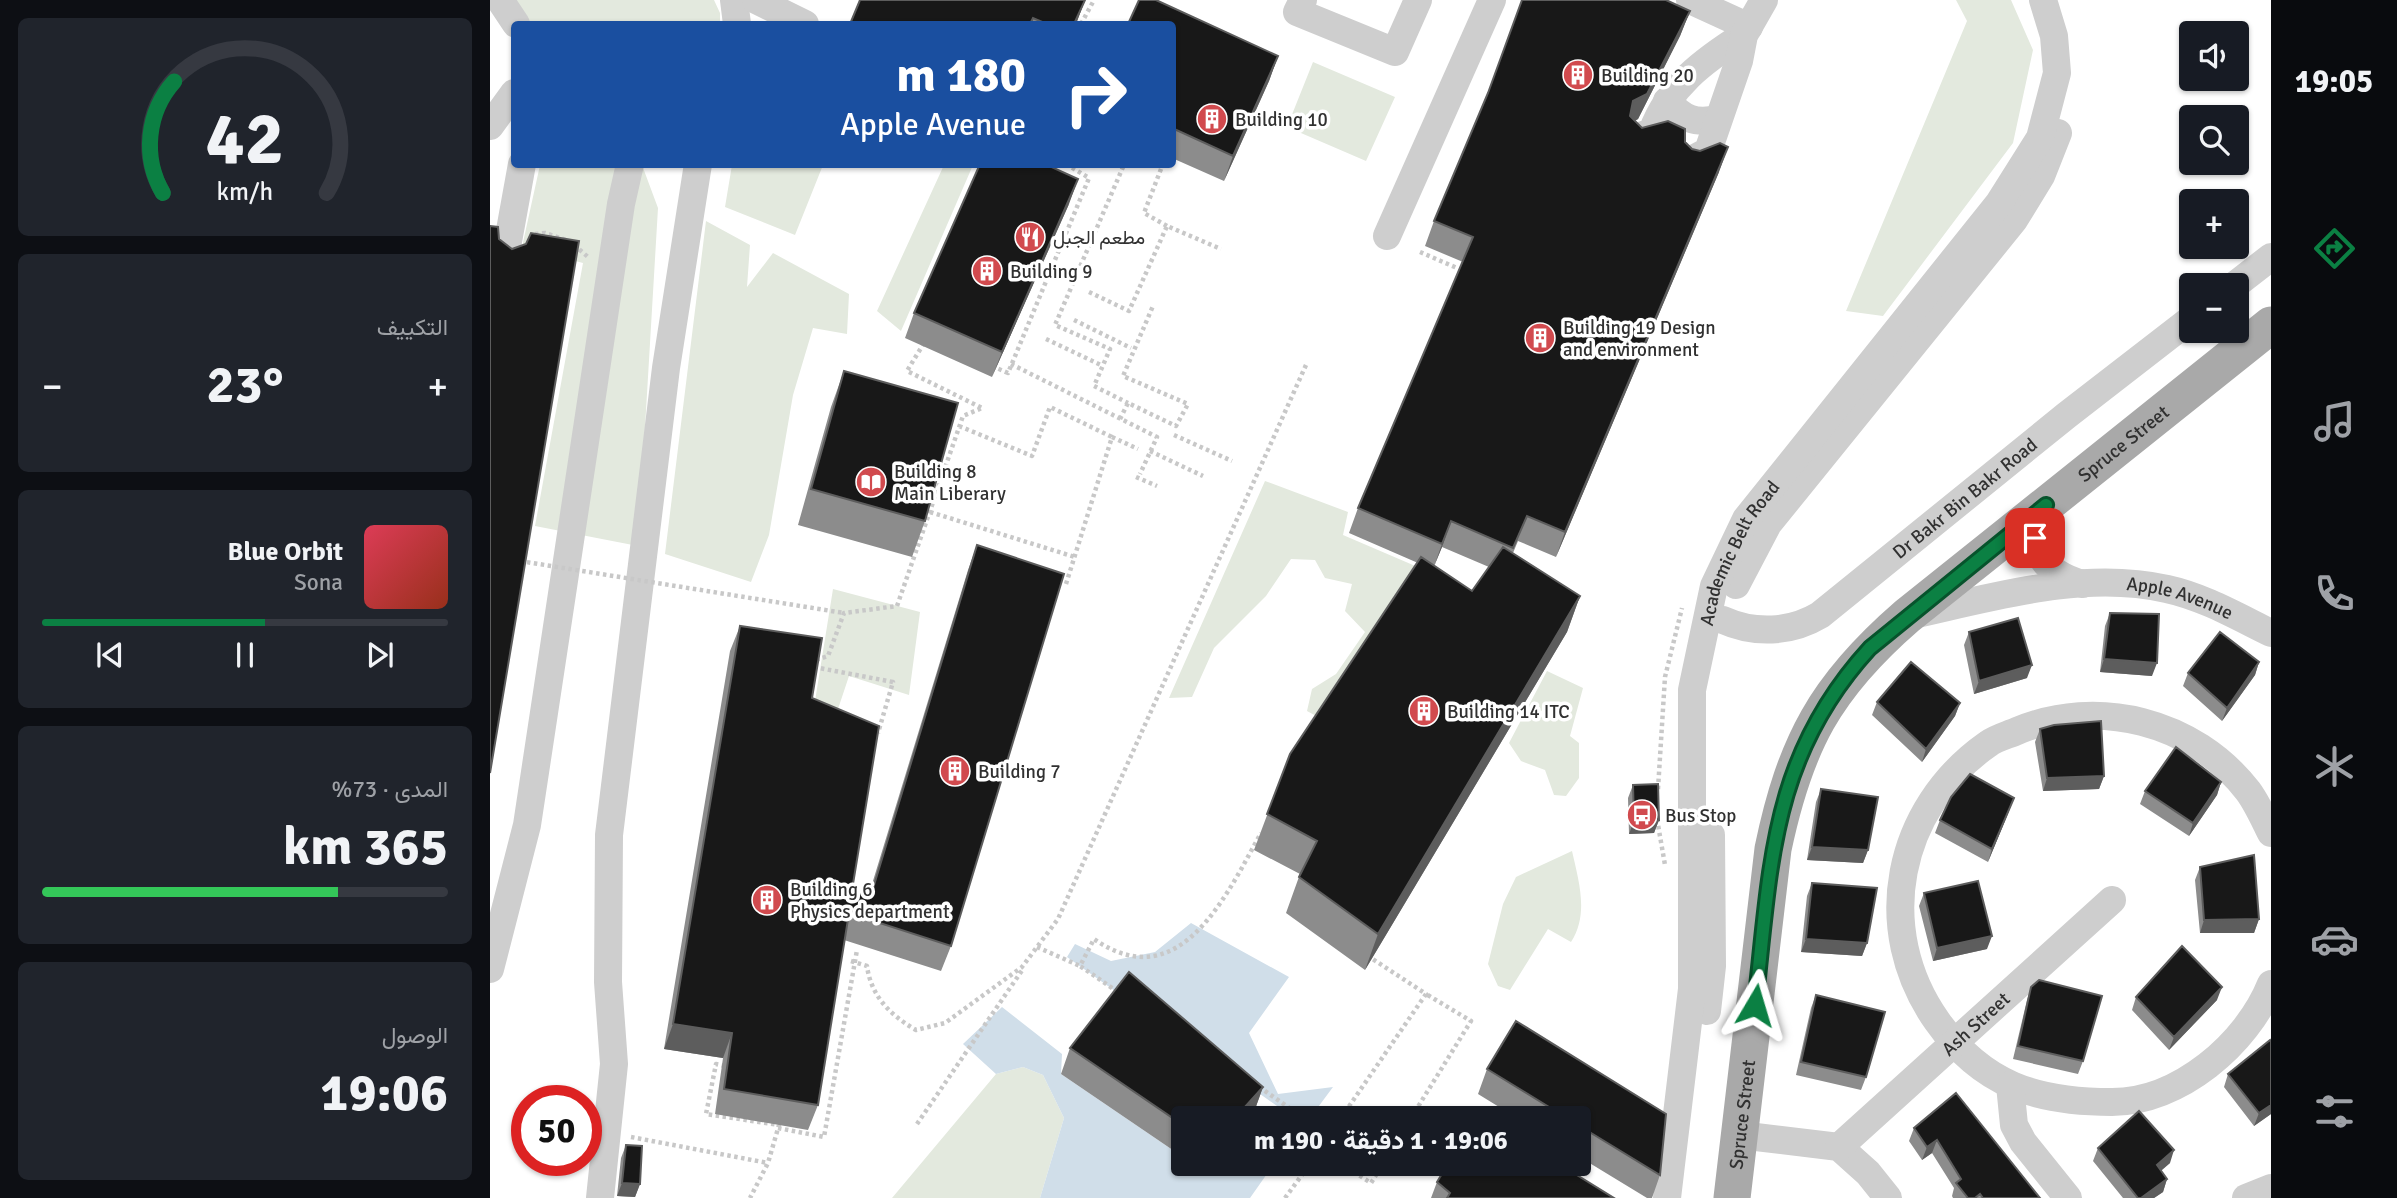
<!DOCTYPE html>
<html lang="ar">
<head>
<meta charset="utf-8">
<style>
	body { margin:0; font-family:Signika,Vazirmatn,sans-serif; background:#20242c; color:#f1f3f6; direction:rtl; height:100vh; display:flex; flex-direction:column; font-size:26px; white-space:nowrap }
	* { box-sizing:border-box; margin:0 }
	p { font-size:23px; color:#9ea1a6 }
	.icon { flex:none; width:38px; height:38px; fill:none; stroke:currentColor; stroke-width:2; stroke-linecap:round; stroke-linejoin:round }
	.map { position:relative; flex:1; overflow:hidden; direction:ltr }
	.details { display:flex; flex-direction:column; gap:18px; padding:18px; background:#0d0f14; width:490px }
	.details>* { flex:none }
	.guide { position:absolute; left:21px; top:21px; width:665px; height:147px; border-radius:7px; box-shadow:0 2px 5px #0004; direction:rtl; background:#1a4fa0; color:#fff; overflow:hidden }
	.buttons { position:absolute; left:1689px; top:21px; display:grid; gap:14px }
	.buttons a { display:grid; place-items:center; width:70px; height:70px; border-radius:7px; background:#171b24; box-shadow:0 2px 5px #0004; font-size:35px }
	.speed { position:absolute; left:21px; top:1085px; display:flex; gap:14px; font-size:35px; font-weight:700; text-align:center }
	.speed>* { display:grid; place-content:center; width:91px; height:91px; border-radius:50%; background:#171b24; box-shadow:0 2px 5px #0004; line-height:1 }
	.speed .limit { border:10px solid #d22; background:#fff; color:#111 }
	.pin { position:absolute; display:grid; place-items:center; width:60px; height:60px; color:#fff; margin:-30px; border-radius:14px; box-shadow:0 4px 10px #0006 }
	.me { position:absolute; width:77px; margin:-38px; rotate:7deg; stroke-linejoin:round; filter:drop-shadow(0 0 5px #0008) }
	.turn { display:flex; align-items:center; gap:24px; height:147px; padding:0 35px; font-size:32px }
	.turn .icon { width:91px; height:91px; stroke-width:2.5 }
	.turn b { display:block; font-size:49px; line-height:60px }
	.big { font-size:52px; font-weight:700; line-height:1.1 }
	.details .tile { flex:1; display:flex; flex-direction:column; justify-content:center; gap:10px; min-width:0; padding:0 24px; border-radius:10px; background:#20242c }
	.details .dial { align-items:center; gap:0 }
	.dial svg { height:182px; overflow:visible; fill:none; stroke:#363941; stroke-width:7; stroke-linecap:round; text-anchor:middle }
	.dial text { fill:#f1f3f6; stroke:none }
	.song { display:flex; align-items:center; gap:21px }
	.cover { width:84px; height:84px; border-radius:10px; background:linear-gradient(135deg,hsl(350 70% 55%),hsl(10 70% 35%)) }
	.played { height:7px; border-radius:4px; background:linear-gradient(90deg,#0b8043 55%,#363941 55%) }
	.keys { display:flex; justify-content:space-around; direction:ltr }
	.heat { display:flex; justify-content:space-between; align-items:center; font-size:38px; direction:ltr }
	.charge { height:10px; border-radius:5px; background:linear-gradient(90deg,#34c759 73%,#363941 0) }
	.trip { position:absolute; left:681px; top:1106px; width:420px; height:70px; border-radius:7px; background:#171b24; box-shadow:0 2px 5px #0004; font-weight:700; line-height:70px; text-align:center; direction:rtl }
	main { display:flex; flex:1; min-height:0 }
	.tabs { display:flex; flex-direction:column; width:126px; justify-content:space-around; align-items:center; background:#090b0e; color:#9ea1a6 }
	.tabs .icon { width:49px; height:49px }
	.tabs .selected { color:#0b8043 }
	.tabs b { font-size:32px; color:#f1f3f6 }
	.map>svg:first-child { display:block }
	.green { fill:#e3e9de }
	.water { fill:#d0dee9 }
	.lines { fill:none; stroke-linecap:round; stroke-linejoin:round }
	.path { stroke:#c8c8c8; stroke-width:4.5; stroke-dasharray:3.5 3.5; stroke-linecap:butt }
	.minor { stroke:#cecece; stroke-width:28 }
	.major { stroke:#a9a9a9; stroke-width:37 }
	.path-bridge { stroke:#c8c8c8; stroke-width:4.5; stroke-dasharray:3.5 3.5; stroke-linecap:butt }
	.wall { fill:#8c8c8c; fill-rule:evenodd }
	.shaded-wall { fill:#5d5d5d }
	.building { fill:#181818; stroke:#5d5d5d; stroke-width:2 }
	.route-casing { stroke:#07532c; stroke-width:18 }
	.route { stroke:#0b8043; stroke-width:12 }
	.labels { text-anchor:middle; stroke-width:7; stroke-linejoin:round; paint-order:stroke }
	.poi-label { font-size:19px; fill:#313131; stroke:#fff; text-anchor:start }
	.street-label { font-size:19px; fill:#313131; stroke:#fff }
</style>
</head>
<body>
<main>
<nav class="tabs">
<b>19:05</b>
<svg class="icon selected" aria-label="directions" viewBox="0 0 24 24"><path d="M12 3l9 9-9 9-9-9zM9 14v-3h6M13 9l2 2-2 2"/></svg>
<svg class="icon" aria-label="music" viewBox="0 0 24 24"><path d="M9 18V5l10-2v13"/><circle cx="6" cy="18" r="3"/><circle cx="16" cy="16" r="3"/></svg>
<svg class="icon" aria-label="phone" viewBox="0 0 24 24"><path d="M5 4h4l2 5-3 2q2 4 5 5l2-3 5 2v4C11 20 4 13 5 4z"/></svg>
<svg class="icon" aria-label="climate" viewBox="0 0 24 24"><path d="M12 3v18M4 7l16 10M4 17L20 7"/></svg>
<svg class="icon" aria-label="car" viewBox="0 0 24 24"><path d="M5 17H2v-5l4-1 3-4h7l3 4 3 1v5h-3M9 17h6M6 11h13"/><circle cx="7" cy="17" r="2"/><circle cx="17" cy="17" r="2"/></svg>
<svg class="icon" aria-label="filters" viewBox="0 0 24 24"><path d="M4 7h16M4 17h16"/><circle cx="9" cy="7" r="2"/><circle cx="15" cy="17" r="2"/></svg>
</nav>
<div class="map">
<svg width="1781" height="1198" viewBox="0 0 1781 1198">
	<rect width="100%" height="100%" fill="#fff"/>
	<!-- green -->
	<path class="green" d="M24 0H224L230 13V24H38Z
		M1466 0H1521L1543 50 1523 143 1393 316 1356 311 1477 21Z
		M823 62 905 97 876 161 797 127Z
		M50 165H152L168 208 148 546 45 526 93 263 32 247Z
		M242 165H333L305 235 235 207Z
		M454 165H483L411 331 387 311Z
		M216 221 260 245 257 287 283 253 359 294 357 334 323 328 303 395 279 535 261 582 175 554Z
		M775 481 858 512 853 535 930 568 839 723 817 711 822 689 846 674 875 632 855 611 862 584 835 578 825 560 801 559 776 596 724 648 702 697 679 698Z
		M343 589 430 612 419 695 359 676 340 733 321 726Z
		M1057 671 1093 688 1080 736 1089 743V778L1076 796 1064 795 1055 770 1031 761 1019 743Z
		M1082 851C1089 882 1099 914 1081 942L1058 929 1020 990 1008 986 998 964 1013 904 1026 877Z
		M533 1067 553 1075 574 1118 550 1198H402L506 1074Z"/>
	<!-- water -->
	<path class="water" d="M701 923 799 977 759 1033 788 1094 843 1087 820 1118H804L577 957 585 944 621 961 665 952Z
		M512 1007 572 1054 571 1074 693 1157V1164H703L712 1170 718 1164H784L760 1198H550L574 1118 553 1075 533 1067 506 1074 473 1044Z"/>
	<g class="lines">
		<!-- path -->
		<path class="path" d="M591 24 604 0
			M626 164 633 167 565 325 620 349 604 386 638 403
			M671 169 654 213 677 226
			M45 234 55 233 76 240
			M84 245 98 257
			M930 252 967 268
			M599 292 639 311 677 226 731 249
			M584 320 641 348
			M556 339 611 365
			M434 343 417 371 492 408
			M521 364 667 437 650 474
			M502 366 518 373 599 178 576 164
			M630 419 638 403 686 426 698 404 633 376 663 306
			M469 426 542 456 560 407 622 437
			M684 435 742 461
			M660 451 713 476
			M646 477 667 486
			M440 512 585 557
			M576 584 622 437 648 449
			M326 660 338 656 354 613 407 606 473 416 492 408
			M324 667 403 682 388 733
			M1168 789 1175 677 1192 608
			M1167 819 1175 865
			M547 947 590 966
			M361 961 377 966C381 996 400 1015 426 1030L455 1023 532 967 568 919 816 365
			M628 992 590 966 604 939C690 999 737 894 771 833
			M235 1066 226 1064 216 1114 289 1125 278 1163 260 1198
			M769 1087 814 1118
			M851 1118 936 994 878 956
			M921 1118 981 1021 936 994
			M427 1124 533 969
			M288 1128 334 1137 367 950
			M141 1137 278 1163
			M852 1164 881 1183 893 1164
			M795 1198 820 1164"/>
		<!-- minor -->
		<g class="minor">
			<path d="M10 0 26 24"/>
			<path d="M244 0 247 24"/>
			<path d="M266 0 315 24"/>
			<path d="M813 0 807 12 905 52 928 0"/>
			<path d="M1200 0 1259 27"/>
			<path d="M1177 101C1194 119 1204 124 1228 119"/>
			<path d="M0 126 24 93"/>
			<path d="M1147 137 1162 132C1179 86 1213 61 1254 35"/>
			<path d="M1201 160 1218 151 1249 61 1254 35 1274 0"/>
			<path d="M897 236 1002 0"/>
			<path d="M15 258 32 164"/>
			<path d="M1745 285 1781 257"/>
			<path d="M1556 505C1534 545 1551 572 1593 584"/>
			<path d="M1246 585 1278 524 1524 220 1551 176 1568 133"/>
			<path id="s1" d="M1422 615C1504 597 1593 570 1677 589 1714 597 1748 617 1781 633"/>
			<path id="s2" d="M1233 620C1264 634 1300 633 1330 615L1577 415 1701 319"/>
			<path d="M1781 833C1774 819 1767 803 1758 791 1704 721 1607 697 1527 731 1518 735 1506 738 1498 744 1406 808 1382 929 1447 1021 1492 1085 1546 1102 1622 1102 1689 1102 1757 1044 1781 984"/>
			<path d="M0 969 37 825 131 204 140 164"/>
			<path d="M1217 1011 1222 966 1221 835"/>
			<path d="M1520 1085 1524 1125 1533 1142 1578 1198"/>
			<path d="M1249 1135 1349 1147 1378 1173 1398 1198"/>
			<path id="s3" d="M1349 1147 1622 900"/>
			<path d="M110 1198 124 1064 118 982 119 835 176 368 208 164"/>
			<path id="s4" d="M1177 1198 1202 989V690L1224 586 1256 519 1509 203 1550 138 1567 73 1564 36 1553 0"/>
			<path d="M1756 1198 1781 1188"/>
		</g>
		<!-- major -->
		<path class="major" id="s5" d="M1242 1198 1283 849C1305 744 1335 687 1417 616L1781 325"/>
		<!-- path-bridge -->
		<path class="path-bridge" d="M30 561 354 613"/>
	</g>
	<!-- wall -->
	<path class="wall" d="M370 0H595L586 24H360Z
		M1200 11 1190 36 1148 119 1145 121 1152 128 1195 142 1229 172 1066 557 1028 541 1023 553 1090 596 1077 632 875 970 796 913 810 874 764 850 800 754 928 563 859 533 868 508 973 262 935 246 944 221ZM952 547 999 567 982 591 944 566Z
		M682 24 788 56 779 81 734 181 682 158Z
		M579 204 502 377 415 338 424 313Z
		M354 371 435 521 422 557 308 525 341 407Z
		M487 545 461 946 451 971 354 940 328 1105 318 1130 225 1114 233 1058 174 1049 240 651 250 626 322 698 362 890 379 894 478 570Z
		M1620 613 1662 676 1610 672 1615 626Z
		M1479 632 1537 678 1484 694 1474 645Z
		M1769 662 1765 675 1732 721 1693 686 1698 673Z
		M1387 702 1470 703 1465 716 1432 762 1382 715Z
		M1550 729 1614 776 1609 789 1553 791 1545 742Z
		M1731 782 1727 795 1699 836 1650 804 1655 791Z
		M1143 785 1169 820 1164 833 1139 834 1138 798Z
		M1331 789 1378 850 1373 863 1317 860 1326 802Z
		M1519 811 1498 862 1445 833 1450 820Z
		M1710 867 1769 919 1764 933H1710L1705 880Z
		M1322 883 1377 943 1372 956 1311 952 1317 896Z
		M1434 893 1497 949 1443 961 1429 906Z
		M1541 987 1593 1061 1588 1074 1523 1059 1537 1000Z
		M1326 995 1376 1077 1371 1090 1306 1075 1321 1008Z
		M1646 997 1727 1000 1679 1050 1642 1010Z
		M1026 1021 1176 1114 1170 1175 1162 1198H1157L1088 1156V1118H1027L988 1094 997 1069Z
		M580 1048 773 1087 764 1112 759 1118H693V1157L571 1074Z
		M1738 1074 1781 1114 1764 1126 1734 1087Z
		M1466 1093 1550 1198H1463L1462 1196 1464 1188 1442 1153 1432 1160 1419 1141 1424 1128Z
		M136 1145 150 1184 145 1197 127 1196 131 1158Z
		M1608 1148 1680 1163 1671 1171 1677 1179 1673 1192 1664 1198H1633L1603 1161Z
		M703 1164H718L712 1170Z
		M947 1182 1124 1198H941Z"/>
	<!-- shaded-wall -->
	<path class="shaded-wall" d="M595 0 586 24H584Z
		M1200 11 1190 36 1148 119 1134 127 1143 101Z
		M788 56 779 81 734 181 743 156Z
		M1238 147 1229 172 1066 557 1075 532Z
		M588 179 579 204 502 377 512 352Z
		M961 521 952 547 943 569 952 544Z
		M1090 596 1077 632 875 970 888 934Z
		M1614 659 1667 663 1662 676 1610 672Z
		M1769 662 1765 675 1732 721 1737 708Z
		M1542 665 1537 678 1484 694 1489 681Z
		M1470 703 1465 716 1432 762 1436 749Z
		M1614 776 1609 789 1553 791 1557 778Z
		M1731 782 1727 795 1699 836 1703 823Z
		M1524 798 1519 811 1498 862 1502 849Z
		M1169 820 1164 833 1139 834 1144 821Z
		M1322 847 1378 850 1373 863 1317 860Z
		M1769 919 1764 933H1710L1714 920Z
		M1502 936 1497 949 1443 961 1447 948Z
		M1316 939 1377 943 1372 956 1311 952Z
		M1732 987 1727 1000 1679 1050 1684 1037Z
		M183 1024 242 1033 233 1058 174 1049Z
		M773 1087 764 1112 759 1118H745Z
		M1781 1105V1114L1764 1126 1769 1113Z
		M1447 1140 1442 1153 1432 1160 1437 1147Z
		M1684 1150 1680 1163 1662 1178 1667 1165Z
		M1677 1179 1673 1192 1664 1198H1651Z
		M132 1183 150 1184 145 1197 127 1196Z"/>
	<!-- building -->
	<path class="building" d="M370 0H595L584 24H557L543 18 540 24H360Z
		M649 0H666L788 56 743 156 682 128V24H638Z
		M1032 0H1176L1200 11 1157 94 1143 101 1140 116 1152 128 1178 121 1195 129V142L1202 149 1210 151 1230 143 1238 147 1075 532 1037 516 1023 548 961 521 952 544 868 508 983 237 944 221 998 93Z
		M490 164H555L588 179 512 352 424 313Z
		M0 226 8 227 9 239 22 249 36 244 41 233 89 241 0 773Z
		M354 371 468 403 435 521 321 489Z
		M487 545 574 574 461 946 359 913 328 1105 234 1089 242 1033 183 1024 250 626 332 638 322 698 389 726 362 890 381 895Z
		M1013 547 1090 596 888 934 809 877 827 841 777 814 800 754 931 557 982 591Z
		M1620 613 1669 614 1667 663 1614 659Z
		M1528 618 1542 665 1489 681 1479 632Z
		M1730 632 1769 662 1737 708 1698 673Z
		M1421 662 1470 703 1436 749 1387 702Z
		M1611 721 1614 776 1557 778 1550 729 1564 725Z
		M1686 747 1731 782 1703 823 1655 791Z
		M1480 774 1524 798 1502 849 1450 820 1461 797Z
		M1168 784 1169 820 1144 821 1143 785Z
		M1331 789 1388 797 1378 850 1322 847Z
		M1764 855 1769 919 1714 920 1710 867Z
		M1488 881 1502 936 1447 948 1434 893Z
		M1322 883 1387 888 1377 943 1316 939Z
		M1692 946 1732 987 1684 1037 1646 997Z
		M639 972 773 1087 745 1118H693V1125L580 1048Z
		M1549 980 1612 996 1593 1061 1528 1046 1541 987Z
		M1326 995 1395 1012 1376 1077 1311 1062Z
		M1026 1021 1176 1114 1170 1175 1088 1125V1118H1077L997 1069Z
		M1780 1040 1781 1042V1105L1769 1113 1738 1074Z
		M1466 1093 1550 1198H1493L1490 1194 1485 1198H1478L1466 1183 1471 1179 1447 1140 1437 1147 1424 1128Z
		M1649 1111 1684 1150 1667 1165 1677 1179 1651 1198H1648L1608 1148Z
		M987 1113 996 1118H984Z
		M136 1145 152 1146 150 1184 132 1183Z
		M958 1164H1069L1124 1198H957L960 1193 947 1182Z"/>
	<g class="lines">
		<!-- route casing -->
		<g class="route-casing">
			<path id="route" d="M1265 1005C1281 866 1280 757 1380 648L1556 505 1546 523 1545 538"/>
		</g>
		<!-- route -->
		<use href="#route" class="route"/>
	</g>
	<!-- icons -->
	<defs>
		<g id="building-disc" transform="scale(1.575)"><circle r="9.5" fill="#d14a4e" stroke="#fff"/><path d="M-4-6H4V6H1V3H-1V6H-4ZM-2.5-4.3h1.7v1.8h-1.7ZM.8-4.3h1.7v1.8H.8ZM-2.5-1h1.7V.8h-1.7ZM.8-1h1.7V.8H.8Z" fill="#fff"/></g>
		<g id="restaurant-disc" transform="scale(1.575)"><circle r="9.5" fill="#d14a4e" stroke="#fff"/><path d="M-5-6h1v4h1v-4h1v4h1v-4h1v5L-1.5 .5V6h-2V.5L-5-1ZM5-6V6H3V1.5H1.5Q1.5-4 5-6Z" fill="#fff"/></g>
		<g id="library-disc" transform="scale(1.575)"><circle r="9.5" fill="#d14a4e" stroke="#fff"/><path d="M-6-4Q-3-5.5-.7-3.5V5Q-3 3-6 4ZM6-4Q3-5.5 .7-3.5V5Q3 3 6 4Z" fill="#fff"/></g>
		<g id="bus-disc" transform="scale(1.575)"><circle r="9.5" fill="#d14a4e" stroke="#fff"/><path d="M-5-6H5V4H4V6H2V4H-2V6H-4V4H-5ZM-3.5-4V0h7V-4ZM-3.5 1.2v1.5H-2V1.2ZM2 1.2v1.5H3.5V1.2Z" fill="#fff"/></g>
	</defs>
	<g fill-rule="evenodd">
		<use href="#building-disc" x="1088" y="75"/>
		<use href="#building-disc" x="722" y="119"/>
		<use href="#restaurant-disc" x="540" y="237"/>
		<use href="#building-disc" x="497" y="271"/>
		<use href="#building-disc" x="1050" y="338"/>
		<use href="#library-disc" x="381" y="482"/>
		<use href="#building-disc" x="934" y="711"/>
		<use href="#building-disc" x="465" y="771"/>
		<use href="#bus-disc" x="1152" y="815"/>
		<use href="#building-disc" x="277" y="900"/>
	</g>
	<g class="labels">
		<!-- poi labels -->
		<g class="poi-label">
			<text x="1111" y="82">Building 20</text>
			<text x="745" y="126">Building 10</text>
			<text x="563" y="244">مطعم الجبل</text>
			<text x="520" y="278">Building 9</text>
			<text x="1073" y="334">Building 19 Design<tspan x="1073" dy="22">and environment</tspan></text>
			<text x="404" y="478">Building 8<tspan x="404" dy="22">Main Liberary</tspan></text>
			<text x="957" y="718">Building 14 ITC</text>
			<text x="488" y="778">Building 7</text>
			<text x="1175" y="822">Bus Stop</text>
			<text x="300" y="896">Building 6<tspan x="300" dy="22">Physics department</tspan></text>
		</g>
		<!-- street labels -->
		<g class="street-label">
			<text dy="7" stroke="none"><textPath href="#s5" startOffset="903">Spruce Street</textPath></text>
			<text dy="7" stroke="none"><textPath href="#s2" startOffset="287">Dr Bakr Bin Bakr Road</textPath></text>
			<text dy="7" stroke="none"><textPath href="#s4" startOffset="656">Academic Belt Road</textPath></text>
			<text dy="7" stroke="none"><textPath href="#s1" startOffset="273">Apple Avenue</textPath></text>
			<text dy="7" stroke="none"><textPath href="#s3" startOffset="184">Ash Street</textPath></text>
			<text dy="7" stroke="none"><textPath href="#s5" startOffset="84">Spruce Street</textPath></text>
		</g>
	</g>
</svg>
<div class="buttons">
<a><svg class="icon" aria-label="sound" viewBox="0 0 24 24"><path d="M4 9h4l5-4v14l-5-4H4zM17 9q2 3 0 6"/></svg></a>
<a><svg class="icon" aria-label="search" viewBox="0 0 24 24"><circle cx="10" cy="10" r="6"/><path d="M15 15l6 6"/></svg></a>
<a>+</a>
<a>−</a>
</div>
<div class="speed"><div class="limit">50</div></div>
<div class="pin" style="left:1545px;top:538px;background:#d93025"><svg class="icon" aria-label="arrive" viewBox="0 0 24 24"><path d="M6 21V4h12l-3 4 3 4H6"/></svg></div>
<svg class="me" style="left:1265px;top:1005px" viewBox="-20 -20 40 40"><path d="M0-17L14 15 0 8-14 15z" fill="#0b8043" stroke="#fff" stroke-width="4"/></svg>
<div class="trip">19:06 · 1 دقيقة · 190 m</div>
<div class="guide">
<div class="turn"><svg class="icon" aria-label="right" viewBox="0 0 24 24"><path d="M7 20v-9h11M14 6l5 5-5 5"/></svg><div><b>180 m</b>Apple Avenue</div></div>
</div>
</div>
<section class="details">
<div class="tile dial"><svg viewBox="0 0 100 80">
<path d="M14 69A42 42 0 1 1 86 69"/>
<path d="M14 69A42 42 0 0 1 19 20" stroke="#0b8043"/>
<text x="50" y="56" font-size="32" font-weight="700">42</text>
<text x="50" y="72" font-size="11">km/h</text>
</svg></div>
<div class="tile"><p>التكييف</p>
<div class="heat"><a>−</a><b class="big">23°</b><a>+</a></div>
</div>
<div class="tile">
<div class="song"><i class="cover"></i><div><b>Blue Orbit</b><p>Sona</p></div></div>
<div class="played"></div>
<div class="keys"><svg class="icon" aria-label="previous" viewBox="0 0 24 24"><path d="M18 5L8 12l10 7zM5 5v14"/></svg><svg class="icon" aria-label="pause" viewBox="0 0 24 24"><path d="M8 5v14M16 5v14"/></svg><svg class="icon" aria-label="next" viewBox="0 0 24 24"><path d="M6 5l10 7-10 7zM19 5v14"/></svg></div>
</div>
<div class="tile"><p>المدى · 73%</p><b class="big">365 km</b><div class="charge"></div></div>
<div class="tile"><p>الوصول</p><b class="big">19:06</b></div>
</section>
</main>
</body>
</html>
